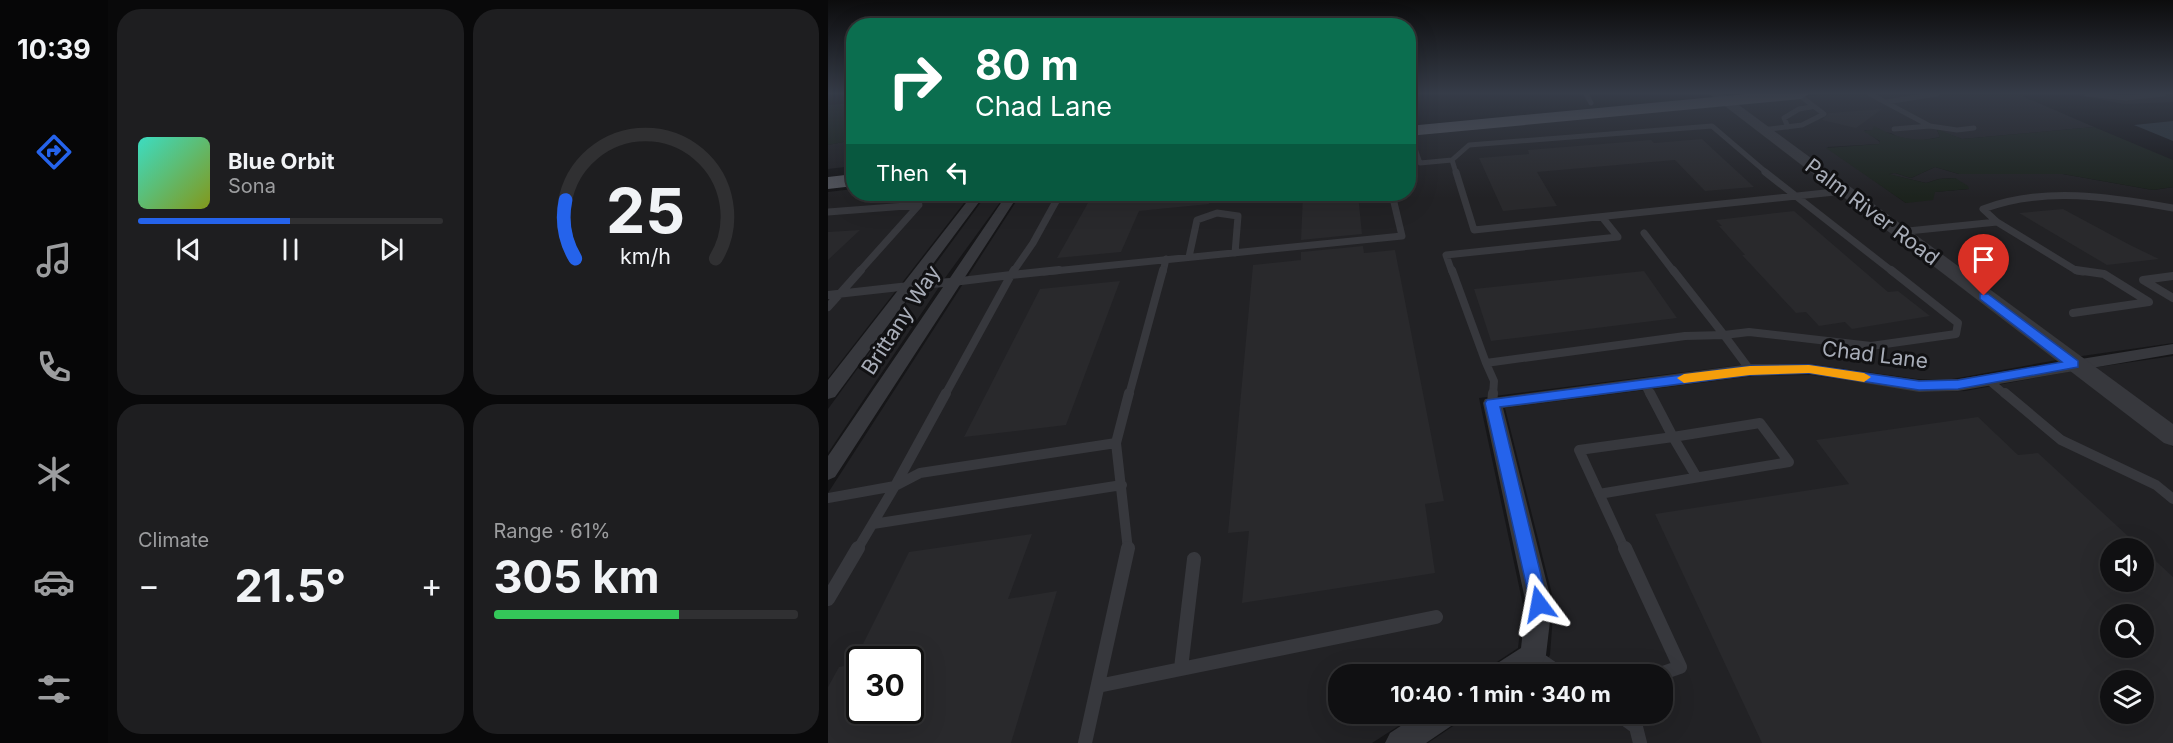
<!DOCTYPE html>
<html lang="en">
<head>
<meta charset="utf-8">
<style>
	body { margin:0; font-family:Inter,sans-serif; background:#1e1e20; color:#f1f3f6; height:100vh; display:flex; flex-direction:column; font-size:22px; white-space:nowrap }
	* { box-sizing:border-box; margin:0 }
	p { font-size:20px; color:#9c9d9f }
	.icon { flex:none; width:33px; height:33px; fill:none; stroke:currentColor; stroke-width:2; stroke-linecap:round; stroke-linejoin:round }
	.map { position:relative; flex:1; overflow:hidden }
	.details { display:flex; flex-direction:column; gap:9px; padding:9px; background:#09090a; width:720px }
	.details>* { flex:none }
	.banner { position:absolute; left:18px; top:18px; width:570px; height:183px; border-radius:24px; box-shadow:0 6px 24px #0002,0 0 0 2px #303032; background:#0b6e4f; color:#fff; overflow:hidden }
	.buttons { position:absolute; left:1272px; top:538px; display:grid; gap:12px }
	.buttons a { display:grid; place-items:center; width:54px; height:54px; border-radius:50%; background:#101012; box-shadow:0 6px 24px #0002,0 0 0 2px #303032; font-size:30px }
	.speed { position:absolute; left:18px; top:646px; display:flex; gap:12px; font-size:30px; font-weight:700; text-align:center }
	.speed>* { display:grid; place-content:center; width:78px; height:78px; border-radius:50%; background:#101012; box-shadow:0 6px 24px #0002,0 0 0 2px #303032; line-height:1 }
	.speed .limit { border:3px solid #111; border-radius:9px; background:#fff; color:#111 }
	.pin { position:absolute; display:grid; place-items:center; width:51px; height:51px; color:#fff; margin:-62px -26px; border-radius:50% 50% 50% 0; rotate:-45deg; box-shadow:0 0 6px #0007 }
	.pin .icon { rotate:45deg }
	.me { position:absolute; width:66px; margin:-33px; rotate:347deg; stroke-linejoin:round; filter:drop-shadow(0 0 4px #0008) }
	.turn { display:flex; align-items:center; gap:21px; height:126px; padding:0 30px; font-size:27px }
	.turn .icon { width:78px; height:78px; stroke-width:2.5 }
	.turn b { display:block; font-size:42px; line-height:51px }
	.then { display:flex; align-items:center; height:57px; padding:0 30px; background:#0003; gap:12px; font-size:22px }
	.big { font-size:45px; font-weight:700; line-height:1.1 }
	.details .tile { flex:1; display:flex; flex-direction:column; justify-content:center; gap:9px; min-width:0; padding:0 21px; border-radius:24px; background:#1e1e20 }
	.details .dial { align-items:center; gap:0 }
	.dial svg { height:156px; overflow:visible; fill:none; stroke:#303032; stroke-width:7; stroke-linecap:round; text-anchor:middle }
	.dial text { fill:#f1f3f6; stroke:none }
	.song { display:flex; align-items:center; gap:18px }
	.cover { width:72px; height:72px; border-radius:9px; background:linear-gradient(135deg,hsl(170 70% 55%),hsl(70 70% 35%)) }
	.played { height:6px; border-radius:3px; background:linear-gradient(90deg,#2563eb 50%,#303032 50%) }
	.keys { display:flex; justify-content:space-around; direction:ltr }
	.heat { display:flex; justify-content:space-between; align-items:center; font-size:33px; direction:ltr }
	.charge { height:9px; border-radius:4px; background:linear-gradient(90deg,#34c759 61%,#303032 0) }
	.details .tiles { flex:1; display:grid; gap:9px; grid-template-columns:repeat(2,1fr) }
	.trip { position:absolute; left:500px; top:664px; width:345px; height:60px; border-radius:24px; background:#101012; box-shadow:0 6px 24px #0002,0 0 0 2px #303032; font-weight:700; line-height:60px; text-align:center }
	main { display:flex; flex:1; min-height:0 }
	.menu { display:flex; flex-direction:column; width:108px; justify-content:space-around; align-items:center; background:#060607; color:#9c9d9f }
	.menu .icon { width:42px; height:42px }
	.menu .on { color:#2563eb }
	.menu b { font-size:27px; color:#f1f3f6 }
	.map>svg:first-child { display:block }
	.built { fill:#222225; fill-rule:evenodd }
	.green { fill:#1c231d }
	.water { fill:#2c353c }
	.building { fill:#29292c; fill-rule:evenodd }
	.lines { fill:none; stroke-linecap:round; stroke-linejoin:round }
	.service-far4 { stroke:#37383d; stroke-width:5 }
	.service-far3 { stroke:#37383d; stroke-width:7 }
	.service-far2 { stroke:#37383d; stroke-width:8 }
	.service-far1 { stroke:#37383d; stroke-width:10 }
	.service { stroke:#37383d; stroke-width:14 }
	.minor { fill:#37383d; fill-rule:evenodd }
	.tertiary { fill:#37383d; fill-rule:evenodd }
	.primary { fill:#53555c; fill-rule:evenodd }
	.route { fill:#2563eb; stroke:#184099; stroke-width:1.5 }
	.slow { fill:#f59e0b }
	.labels { text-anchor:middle; stroke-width:6; stroke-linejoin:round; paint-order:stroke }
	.street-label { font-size:21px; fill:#a8adb8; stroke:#111113 }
</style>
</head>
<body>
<main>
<nav class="menu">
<b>10:39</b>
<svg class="icon on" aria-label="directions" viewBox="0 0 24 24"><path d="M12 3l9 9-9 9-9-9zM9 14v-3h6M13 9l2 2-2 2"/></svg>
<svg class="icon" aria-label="music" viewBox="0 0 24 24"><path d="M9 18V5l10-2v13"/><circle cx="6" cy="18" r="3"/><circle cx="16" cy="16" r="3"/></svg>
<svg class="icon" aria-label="phone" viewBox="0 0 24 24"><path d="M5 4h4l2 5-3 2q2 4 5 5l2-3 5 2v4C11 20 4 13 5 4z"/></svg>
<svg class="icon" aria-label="climate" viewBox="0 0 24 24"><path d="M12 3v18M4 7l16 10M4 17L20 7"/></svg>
<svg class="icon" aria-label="car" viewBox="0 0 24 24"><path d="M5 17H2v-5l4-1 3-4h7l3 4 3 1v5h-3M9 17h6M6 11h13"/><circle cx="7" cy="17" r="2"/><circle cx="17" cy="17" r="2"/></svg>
<svg class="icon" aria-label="filters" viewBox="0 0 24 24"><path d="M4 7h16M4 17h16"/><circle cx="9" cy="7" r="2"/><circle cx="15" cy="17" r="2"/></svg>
</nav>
<section class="details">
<div class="tiles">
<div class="tile">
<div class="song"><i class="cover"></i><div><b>Blue Orbit</b><p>Sona</p></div></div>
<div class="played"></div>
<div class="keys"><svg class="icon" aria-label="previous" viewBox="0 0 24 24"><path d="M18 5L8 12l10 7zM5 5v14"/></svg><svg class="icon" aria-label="pause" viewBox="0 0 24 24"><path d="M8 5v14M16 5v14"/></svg><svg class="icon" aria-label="next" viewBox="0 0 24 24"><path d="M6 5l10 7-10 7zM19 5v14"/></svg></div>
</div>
<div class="tile dial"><svg viewBox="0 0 100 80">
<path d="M14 69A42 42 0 1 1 86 69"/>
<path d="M14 69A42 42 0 0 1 9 39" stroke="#2563eb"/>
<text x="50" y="56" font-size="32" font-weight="700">25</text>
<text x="50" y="72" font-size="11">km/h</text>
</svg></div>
<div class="tile"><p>Climate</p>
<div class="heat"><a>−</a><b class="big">21.5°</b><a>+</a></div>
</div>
<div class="tile"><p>Range · 61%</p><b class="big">305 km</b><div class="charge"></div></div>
</div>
</section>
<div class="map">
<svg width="1345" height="743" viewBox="0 0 1345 743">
	<rect width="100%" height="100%" fill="#161618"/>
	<!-- built -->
	<path class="built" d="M1000 94H1211L1194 96 1266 127 1134 139 1109 130 1112 137 1091 141 1070 137 1063 133 1036 130 1052 142 1051 144 999 147 1078 203 1106 192 1140 189 1127 178 1111 179 1098 183 1059 174 1067 173 1083 178 1107 167 1131 174H1235L1325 190 1345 187V343L1247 357 907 105Z
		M1243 94H1345V102L1297 104Z
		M897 106 1229 360 1124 379H1089L982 364H920L651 398 695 605 690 648 649 675H510V714H589L544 743H0V493L193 194H580L581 134ZM32 660H82V711H32Z
		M25 140V166L0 169V145Z
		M25 189 26 194H143L0 378V192Z
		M159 194H178L117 278 95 281Z
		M111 287 0 453V409L88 289Z
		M1345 356V428L1263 368Z
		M1245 371 1345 447V743H600L643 714H834V675H701L716 665 722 655 726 602 677 408 926 376 983 375 1096 392 1137 391ZM1282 549H1316V582H1282ZM1282 615H1316V648H1282ZM1282 681H1316V714H1282Z"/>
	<!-- green -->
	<path class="green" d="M25 103V140L0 145V105Z
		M1046 126C1068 138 1088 143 1112 137L1109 129 1134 139 1266 127 1345 160V187L1325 190 1235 174H1131L1107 167 1083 178 1067 173 1061 174 1098 183 1111 179 1127 178 1140 186 1141 189 1107 192 1105 200 1078 203 998 148 1051 144 1052 141 1035 131 1044 130Z"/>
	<!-- water -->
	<path class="water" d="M1345 121V141L1306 125Z"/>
	<!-- building -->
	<path class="building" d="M1054 109 1028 128 994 120 1001 113Z
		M874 139 926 187 877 191 847 160 709 172 729 206 675 211 651 158 701 154 700 150 823 140 826 143Z
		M265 194H380L381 204 311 211 293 252 229 258Z
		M475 194H530L534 234 473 240Z
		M1235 209 1302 245 1331 259 1279 265 1191 213Z
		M966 211 1060 292 1070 291 1102 316 1024 329 1017 322 991 326 978 312 968 313 914 255H917L891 226H894L888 220Z
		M32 230 0 260V232Z
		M535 246 536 253 567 250 616 501 597 504 607 573 414 603 421 531 400 533 425 265 473 260V252Z
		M816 271 849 318 663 341 646 289Z
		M292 281 238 425 136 437 212 289Z
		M1150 417 1190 455 1210 453 1314 549H1282V582H1316V550L1345 577V743H934L827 514 1021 484 988 440ZM1282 615H1316V648H1282ZM1282 681H1316V714H1282Z
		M204 534 180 599 229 591 183 743H0V687L11 667 32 663V711H82V660H27L81 552Z"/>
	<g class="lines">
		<!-- service-far4 -->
		<path class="service-far4" d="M758 94 763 103
			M1042 94 1102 126 1066 129
			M1259 94 1298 98 1336 94
			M1058 102 1109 94
			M580 104 587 113 586 119
			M1102 126 1129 130 1146 128
			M960 127 956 118 971 109 983 107
			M934 130 974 125 996 114 971 95
			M581 131 592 163 624 160 628 173
			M624 160 641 145 884 126 939 173"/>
		<!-- service-far3 -->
		<path class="service-far3" d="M628 172 646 230 1016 191
			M937 172 1065 272
			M0 212 91 205 31 272
			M1169 222 1249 271 1255 272
			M1070 232 1169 222 1155 209C1216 186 1282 197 1345 208
			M816 233 846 272
			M361 257 369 220 389 213 410 216 407 253
			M185 272 205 243 232 194
			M216 272 574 236 564 194
			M335 272 338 259
			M624 272 618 255 790 237 774 217"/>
		<!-- service-far2 -->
		<path class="service-far2" d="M624 270 658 363 857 336 896 335
			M845 270 896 335
			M1345 276 1315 280 1345 298
			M125 282 183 275 186 270
			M0 295 81 286
			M0 307 33 270
			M1245 313 1321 302 1276 274 1248 270
			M658 363 666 381 665 395
			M922 370 896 335 921 332 1043 346 1128 334 1130 323 1063 270
			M1159 379 1178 395
			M816 383 822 395
			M117 395 183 275 231 270
			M301 395 335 270"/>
		<!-- service-far1 -->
		<path class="service-far1" d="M1177 393 1233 440 1328 485 1345 499
			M664 403 665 393
			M771 494 961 462 932 423 845 437 868 476
			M0 498 67 486 118 393
			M45 524 294 485
			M29 550 67 486 92 473 288 443
			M300 550 288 443 301 393
			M797 550 751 450 845 437 822 393"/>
		<!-- service -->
		<path class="service" d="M797 548 852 667 829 675
			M0 599 30 548
			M705 655 734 675
			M353 668 366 559
			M270 686 608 617
			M790 714 808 727 812 743
			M257 743 300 548"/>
		<!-- minor -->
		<path class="minor" d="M145 194H157L93 280 122 278 179 194H191L7 477 0 480V456L115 287 86 290 7 397 0 399V380Z
			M1345 344V354L1130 391 1091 392 981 374 922 376 675 408 724 604 718 655 714 664 698 675H661L665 666 693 648 698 604 655 403 657 399 922 364H981L1091 380 1130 379Z
			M591 714H630L626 724 598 743H557L562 733Z"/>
		<!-- tertiary -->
		<path class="tertiary" d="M881 94H896L1345 424V446L1336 443Z"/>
		<!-- primary -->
		<path class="primary" d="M918 94H981L973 99 580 136V126Z
			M26 174V186L0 189V177Z"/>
	</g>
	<!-- sky -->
	<linearGradient id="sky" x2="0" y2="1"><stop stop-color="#0c0c0d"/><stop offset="0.47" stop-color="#363c48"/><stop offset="1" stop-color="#363c48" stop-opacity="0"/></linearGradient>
	<rect width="1345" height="198" fill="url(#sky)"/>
	<!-- route -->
	<path class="route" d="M1152 294H1160L1250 361V367L1130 389 1091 390 981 373 922 375 672 407 720 604 717 610 711 612 704 610 657 403 659 400 922 366 981 365 1091 381 1130 380 1234 362 1152 299Z"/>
	<!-- slow -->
	<path class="slow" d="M981 365 1036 373 1043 377 1036 382 981 373 922 375 856 383 849 378 856 374 922 366Z"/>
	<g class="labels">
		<!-- street labels -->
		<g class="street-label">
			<text transform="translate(1044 212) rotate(37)" y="7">Palm River Road</text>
			<text transform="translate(73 320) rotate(-57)" y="7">Brittany Way</text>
			<text transform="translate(1047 355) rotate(7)" y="7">Chad Lane</text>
		</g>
	</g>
</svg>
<div class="buttons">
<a><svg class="icon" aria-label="sound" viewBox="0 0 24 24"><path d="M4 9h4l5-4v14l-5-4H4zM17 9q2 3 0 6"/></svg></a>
<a><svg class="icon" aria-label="search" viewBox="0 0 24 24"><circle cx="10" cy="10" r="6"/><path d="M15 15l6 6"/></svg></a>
<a><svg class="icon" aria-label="layers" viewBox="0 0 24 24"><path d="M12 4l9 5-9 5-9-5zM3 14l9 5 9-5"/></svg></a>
</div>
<div class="speed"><div class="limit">30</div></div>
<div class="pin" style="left:1156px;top:296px;background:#d93025"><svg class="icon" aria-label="arrive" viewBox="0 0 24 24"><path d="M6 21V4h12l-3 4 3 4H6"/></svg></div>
<svg class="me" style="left:711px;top:604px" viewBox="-20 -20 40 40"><path d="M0-17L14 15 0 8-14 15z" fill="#2563eb" stroke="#fff" stroke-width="4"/></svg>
<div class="trip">10:40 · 1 min · 340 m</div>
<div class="banner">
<div class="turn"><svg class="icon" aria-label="right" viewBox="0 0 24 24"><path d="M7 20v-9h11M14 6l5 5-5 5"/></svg><div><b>80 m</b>Chad Lane</div></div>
<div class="then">Then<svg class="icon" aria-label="left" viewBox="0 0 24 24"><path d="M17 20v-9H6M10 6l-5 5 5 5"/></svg></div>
</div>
</div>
</main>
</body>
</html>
